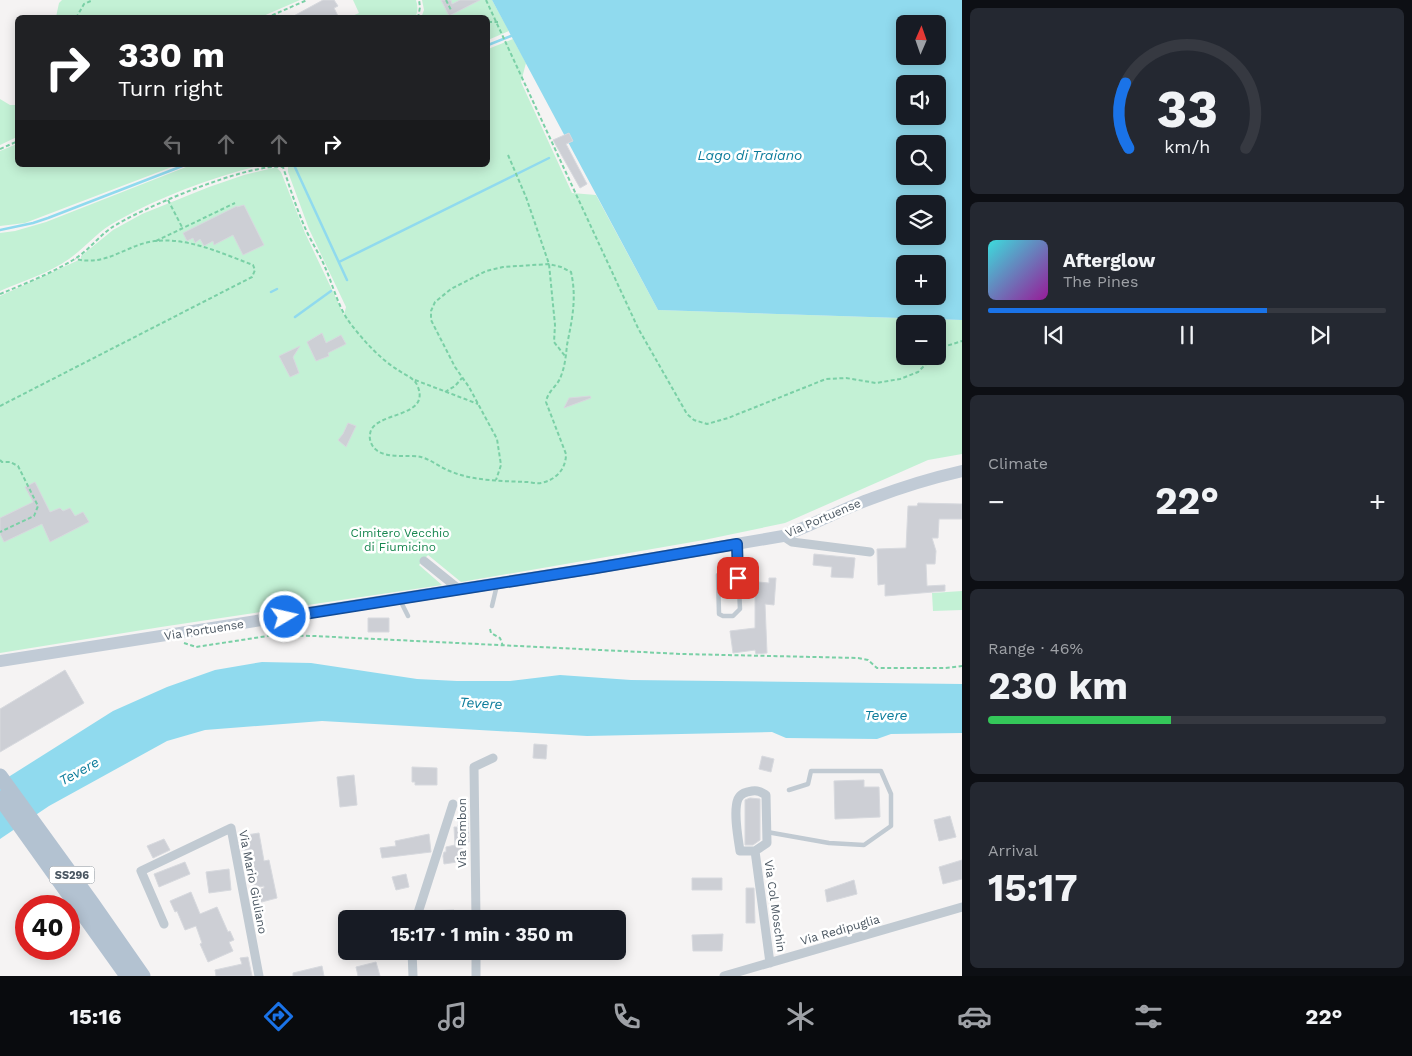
<!DOCTYPE html>
<html lang="en">
<head>
<meta charset="utf-8">
<style>
	body { margin:0; font-family:"Work Sans",sans-serif; background:#242831; color:#f1f3f6; height:100vh; display:flex; flex-direction:column; font-size:19px; white-space:nowrap }
	* { box-sizing:border-box; margin:0 }
	p { font-size:16px; color:#9ea1a6 }
	.icon { flex:none; width:28px; height:28px; fill:none; stroke:currentColor; stroke-width:2; stroke-linecap:round; stroke-linejoin:round }
	.map { position:relative; flex:1; overflow:hidden }
	.panel { display:flex; flex-direction:column; gap:8px; padding:8px; background:#0d0f14; width:450px }
	.panel>* { flex:none }
	.top-card { position:absolute; left:15px; top:15px; width:475px; height:152px; border-radius:8px; box-shadow:0 2px 12px #0003; background:#202124; color:#fff; overflow:hidden }
	.needle { width:32px; rotate:2deg }
	.controls { position:absolute; left:896px; top:15px; display:grid; gap:10px }
	.controls a { display:grid; place-items:center; width:50px; height:50px; border-radius:8px; background:#171b24; box-shadow:0 2px 12px #0003; font-size:25px }
	.speed { position:absolute; left:15px; top:895px; display:flex; gap:10px; font-size:25px; font-weight:700; text-align:center }
	.speed>* { display:grid; place-content:center; width:65px; height:65px; border-radius:50%; background:#171b24; box-shadow:0 2px 12px #0003; line-height:1 }
	.speed .limit { border:8px solid #d22; background:#fff; color:#111 }
	.pin { position:absolute; display:grid; place-items:center; width:42px; height:42px; color:#fff; margin:-21px; border-radius:10px; box-shadow:0 2px 8px #0006 }
	.me { position:absolute; width:55px; margin:-28px; rotate:81deg; stroke-linejoin:round; filter:drop-shadow(0 0 4px #0008) }
	.turn { display:flex; align-items:center; gap:18px; height:105px; padding:0 20px; font-size:22px }
	.turn .icon { width:65px; height:65px; stroke-width:2.5 }
	.turn b { display:block; font-size:35px; line-height:42px }
	.lanes { display:flex; align-items:center; height:48px; padding:0 20px; background:#0003; justify-content:center; gap:25px; direction:ltr }
	.lanes .off { opacity:.35 }
	.big { font-size:38px; font-weight:700; line-height:1.1 }
	.panel .card { flex:1; display:flex; flex-direction:column; justify-content:center; gap:8px; min-width:0; padding:0 18px; border-radius:8px; background:#242831 }
	.panel .dial { align-items:center; gap:0 }
	.dial svg { height:130px; overflow:visible; fill:none; stroke:#363941; stroke-width:7; stroke-linecap:round; text-anchor:middle }
	.dial text { fill:#f1f3f6; stroke:none }
	.song { display:flex; align-items:center; gap:15px }
	.cover { width:60px; height:60px; border-radius:8px; background:linear-gradient(135deg,hsl(180 70% 55%),hsl(300 70% 35%)) }
	.played { height:5px; border-radius:2px; background:linear-gradient(90deg,#1a73e8 70%,#363941 70%) }
	.keys { display:flex; justify-content:space-around; direction:ltr }
	.heat { display:flex; justify-content:space-between; align-items:center; font-size:28px; direction:ltr }
	.charge { height:8px; border-radius:4px; background:linear-gradient(90deg,#34c759 46%,#363941 0) }
	.trip { position:absolute; left:338px; top:910px; width:288px; height:50px; border-radius:8px; background:#171b24; box-shadow:0 2px 12px #0003; font-weight:700; line-height:50px; text-align:center }
	.tabs { display:flex; height:80px; justify-content:space-around; align-items:center; background:#090b0e; color:#9ea1a6 }
	.tabs .icon { width:35px; height:35px }
	.tabs .current { color:#1a73e8 }
	.tabs b { font-size:22px; color:#f1f3f6 }
	main { display:flex; flex:1; min-height:0 }
	.map>svg:first-child { display:block }
	.green { fill:#c3f1d5; fill-rule:evenodd }
	.water { fill:#90daee; fill-rule:evenodd }
	.lines { fill:none; stroke-linecap:round; stroke-linejoin:round }
	.stream { stroke:#90daee; stroke-width:2.5 }
	.building { fill:#cdcfd5; stroke:#d7d9de }
	.path { stroke:#7ad0a6; stroke-width:2; stroke-dasharray:4 2.5; stroke-linecap:butt }
	.lane { stroke:#c1cad2; stroke-width:4.5 }
	.street { stroke:#c1cad2; stroke-width:9 }
	.secondary { stroke:#c1cbd6; stroke-width:12 }
	.primary { stroke:#b3c2d1; stroke-width:15 }
	.route-casing { stroke:#114b97; stroke-width:12 }
	.route { stroke:#1a73e8; stroke-width:9 }
	.labels { text-anchor:middle; stroke-width:5; stroke-linejoin:round; paint-order:stroke }
	.shield { fill:#fff; stroke:#808990; stroke-width:1 }
	.shield-label { font-size:11px; font-weight:bold; fill:#4a5661 }
	.street-label { font-size:12px; fill:#4a5661; stroke:#fff }
	.park-label { font-size:12px; fill:#17864f; stroke:#fff }
	.water-label { font-size:14px; font-style:italic; fill:#0c7c9b; stroke:#fff }
</style>
</head>
<body>
<main>
<div class="map">
<svg width="962" height="976" viewBox="0 0 962 976">
	<rect width="100%" height="100%" fill="#f5f3f3"/>
	<!-- green -->
	<path class="green" d="M62 0H300L261 17H56L59 3Z
		M353 0H416C418 6 418 12 415 18L350 17 359 13Z
		M422 0H492L509 31 488 40V18H421L424 10Z
		M513 39 526 63 521 82 572 193 596 195 658 310 962 320V454L928 460 785 523 704 540 461 582 428 555 419 565 442 585 161 627 0 653V296L81 259V256L113 230 142 214 209 187 244 175 273 168H277L281 172 305 233 344 315 346 307 309 229 288 172V165H488V49ZM905 324H938V356H905Z
		M0 99 10 105H18L17 137 0 145Z
		M17 144 18 165H177L25 223 0 226V151Z
		M191 165H262C213 177 161 196 117 221 99 230 86 247 69 259 49 273 23 281 0 291V233L15 231 46 222Z
		M962 591V610L933 611 932 593Z"/>
	<!-- water -->
	<path class="water" d="M492 0H962V320L658 310ZM905 24H938V56H905ZM905 84H938V116H905ZM905 144H938V176H905ZM905 204H938V236H905ZM905 264H938V296H905Z
		M262 662 311 663 417 679 457 681H510L560 675 631 680 962 684V733L891 734 877 739 786 738 772 732 587 736 322 721 205 730 167 741 49 806 0 839V784L10 776 113 711 167 687 215 670Z"/>
	<g class="lines">
		<!-- stream -->
		<path class="stream" d="M488 45 511 36
			M294 165 347 280
			M0 230 33 223 48 218 185 165
			M339 262 549 158
			M271 292 277 289
			M295 317 331 291"/>
	</g>
	<!-- building -->
	<path class="building" d="M323 0H334L338 6 334 8 339 18H290Z
		M441 0H451L452 4 460 0H480L449 16Z
		M569 133 573 141 566 144 587 184 580 188 553 140Z
		M244 205 264 245 243 255 233 235 214 245 213 241 204 246 200 239 195 243 193 238 187 241 183 233 237 206V207Z
		M322 333 326 343 341 335 346 344 328 353 329 356 316 361 307 342Z
		M300 346 293 357 299 373 290 377 279 356Z
		M590 396 591 398 564 408 569 398Z
		M348 423 356 426 346 447 338 440 343 434Z
		M35 482 50 512 60 508 63 511 70 508 75 516 83 512 89 522 50 542 42 524 4 542 0 534V518L33 502 25 487Z
		M918 503 962 504V519H939L938 538H932L936 551 935 564H926L927 586 945 585V591L885 596V584L878 585 877 549 906 548 908 506H917Z
		M814 554 855 558 853 578 831 577 832 567 813 565Z
		M769 578H776L774 605 765 604 767 653 756 654 755 650 733 653 730 631 755 628V590H748V581L769 583Z
		M368 618H389V632H368Z
		M65 670 84 703 0 752V709Z
		M534 744 547 745 546 759 533 758Z
		M762 756 774 759 771 772 759 769Z
		M412 767 437 768V785H415V782H412Z
		M354 775 357 805 340 807 337 777Z
		M864 780V787H879L880 817 835 819 834 781Z
		M750 798 760 799V840L753 845H745V800Z
		M950 816 956 837 939 841 934 820Z
		M458 817H468L469 842H461L464 861 444 864 443 856 444 852H446V847L455 845 454 827H458Z
		M259 833 264 861 269 860 277 898 254 904 251 893 264 888V886L253 888 251 873 247 874 244 856H243L240 836Z
		M429 834 431 852 382 858 380 848 396 846 395 841Z
		M164 839 170 850 153 858 147 846Z
		M962 860V879L943 884 939 867Z
		M185 862 190 874 159 887 154 874Z
		M229 869 231 890 209 893 206 872Z
		M406 874 409 887 396 890 392 877Z
		M692 878H722V890H692Z
		M854 880 857 894 827 902 825 890Z
		M746 888H754L755 923H746Z
		M191 892 200 914 217 907 228 932 230 931 234 940 229 942 233 951 208 962 200 944 202 943 196 926 185 930 177 911 175 912 170 901Z
		M454 910V919H428V911Z
		M723 934 722 951H693L692 935Z
		M248 957 252 976H216L215 970 242 964 240 958Z
		M376 962 380 976H358L356 967Z
		M322 966 324 976H293V973Z"/>
	<g class="lines">
		<!-- path -->
		<path class="path" d="M446 0 451 10
			M486 0 638 328 687 414 694 420 707 424 728 418 826 379 846 378 876 383 900 379 918 372 934 356
			M76 18 84 4 93 0
			M266 18 307 0
			M418 18 420 7 419 0
			M488 22H498
			M0 149 18 141
			M508 155 526 197 549 264 555 325 554 342 565 356
			M283 165V167C290 188 297 210 306 230 312 243 320 255 325 267 333 285 338 307 350 323 363 340 380 359 398 370 405 375 415 378 418 387 430 419 373 411 370 434 369 439 371 444 374 448 386 460 407 454 421 457 432 460 441 468 452 472 475 481 502 481 526 482 531 482 537 484 541 483 556 480 566 469 566 454L546 402C548 390 558 386 561 376 565 366 566 355 567 345 572 320 577 298 571 272L561 267 549 264 503 267 486 271 451 289 435 302 431 311V320L455 367 469 387 497 439 501 465 496 480
			M168 200 183 229
			M156 241 235 203
			M0 294C24 284 50 274 73 260 87 252 97 238 111 228 139 209 251 162 283 167
			M938 352 940 348 962 341
			M415 380 478 404
			M445 392 455 386 462 378
			M0 406 252 277 255 270 253 265C221 253 183 235 149 242 122 248 106 266 75 259
			M0 460 2 462H10L18 466 38 506 34 516 0 532
			M490 629 491 633 500 638 503 646
			M184 643 196 647 274 635 314 636 682 654 858 658 868 660 877 668H945L962 666"/>
		<!-- lane -->
		<path class="lane" d="M737 546 740 609 733 616H723L719 614 718 575 738 563
			M400 600 408 616
			M492 606 497 585
			M767 832 829 843 864 845 891 826V794L881 771H811L808 784 789 790"/>
		<!-- street -->
		<path class="street" d="M783 536 792 542 870 552
			M424 561 460 590
			M755 851H740C738 838 733 811 738 799 741 793 746 792 752 791 758 790 761 792 766 795L767 843 755 851 770 963
			M416 919 453 804
			M476 919 474 767 493 758
			M164 924 141 871 231 828 259 976
			M412 951 413 976
			M476 951V976
			M724 976 962 907"/>
		<!-- secondary -->
		<path class="secondary" d="M0 661 595 568 783 536C813 525 842 509 873 498 902 487 931 478 962 471"/>
		<!-- primary -->
		<path class="primary" d="M0 776 92 903 143 976
			M0 798 127 976"/>
	</g>
	<g class="lines">
		<!-- route casing -->
		<g class="route-casing">
			<path id="route" d="M285 617 596 568 737 544 738 578"/>
		</g>
		<!-- route -->
		<use href="#route" class="route"/>
	</g>
	<g class="labels">
		<!-- shield labels -->
		<rect class="shield" x="49.5" y="866.5" width="45" height="17" rx="4"/>
		<g class="shield-label">
			<text x="72" y="879">SS296</text>
		</g>
		<!-- street labels -->
		<g class="street-label">
			<text transform="translate(823 518) rotate(-23)" y="4">Via Portuense</text>
			<text transform="translate(204 630) rotate(-9)" y="4">Via Portuense</text>
			<text transform="translate(462 833) rotate(-90)" y="4">Via Rombon</text>
			<text transform="translate(253 882) rotate(79)" y="4">Via Mario Giuliano</text>
			<text transform="translate(775 906) rotate(82)" y="4">Via Col Moschin</text>
			<text transform="translate(840 930) rotate(-16)" y="4">Via Redipuglia</text>
		</g>
		<!-- park labels -->
		<g class="park-label">
			<text x="400" y="537">Cimitero Vecchio<tspan x="400" dy="14">di Fiumicino</tspan></text>
		</g>
		<!-- water labels -->
		<g class="water-label">
			<text x="750" y="160">Lago di Traiano</text>
			<text transform="translate(481 703) rotate(3)" y="5">Tevere</text>
			<text x="886" y="720">Tevere</text>
			<text transform="translate(79 771) rotate(-29)" y="5">Tevere</text>
		</g>
	</g>
</svg>
<div class="controls">
<a><svg class="needle" viewBox="-14 -14 28 28"><path d="M0-13l5 13h-10z" fill="#e53935"/><path d="M0 13l5-13h-10z" fill="#9ea1a6"/></svg></a>
<a><svg class="icon" aria-label="sound" viewBox="0 0 24 24"><path d="M4 9h4l5-4v14l-5-4H4zM17 9q2 3 0 6"/></svg></a>
<a><svg class="icon" aria-label="search" viewBox="0 0 24 24"><circle cx="10" cy="10" r="6"/><path d="M15 15l6 6"/></svg></a>
<a><svg class="icon" aria-label="layers" viewBox="0 0 24 24"><path d="M12 4l9 5-9 5-9-5zM3 14l9 5 9-5"/></svg></a>
<a>+</a>
<a>−</a>
</div>
<div class="speed"><div class="limit">40</div></div>
<div class="pin" style="left:738px;top:578px;background:#d93025"><svg class="icon" aria-label="arrive" viewBox="0 0 24 24"><path d="M6 21V4h12l-3 4 3 4H6"/></svg></div>
<svg class="me" style="left:285px;top:617px" viewBox="-20 -20 40 40"><circle r="17" fill="#1a73e8" stroke="#fff" stroke-width="3"/><path d="M0-11L8 9 0 5-8 9z" fill="#fff"/></svg>
<div class="trip">15:17 · 1 min · 350 m</div>
<div class="top-card">
<div class="turn"><svg class="icon" aria-label="right" viewBox="0 0 24 24"><path d="M7 20v-9h11M14 6l5 5-5 5"/></svg><div><b>330 m</b>Turn right</div></div>
<div class="lanes"><svg class="icon off" aria-label="left" viewBox="0 0 24 24"><path d="M17 20v-9H6M10 6l-5 5 5 5"/></svg><svg class="icon off" aria-label="ahead" viewBox="0 0 24 24"><path d="M12 20V5M6 11l6-6 6 6"/></svg><svg class="icon off" aria-label="ahead" viewBox="0 0 24 24"><path d="M12 20V5M6 11l6-6 6 6"/></svg><svg class="icon" aria-label="right" viewBox="0 0 24 24"><path d="M7 20v-9h11M14 6l5 5-5 5"/></svg></div>
</div>
</div>
<section class="panel">
<div class="card dial"><svg viewBox="0 0 100 80">
<path d="M14 69A42 42 0 1 1 86 69"/>
<path d="M14 69A42 42 0 0 1 12 29" stroke="#1a73e8"/>
<text x="50" y="56" font-size="32" font-weight="700">33</text>
<text x="50" y="72" font-size="11">km/h</text>
</svg></div>
<div class="card">
<div class="song"><i class="cover"></i><div><b>Afterglow</b><p>The Pines</p></div></div>
<div class="played"></div>
<div class="keys"><svg class="icon" aria-label="previous" viewBox="0 0 24 24"><path d="M18 5L8 12l10 7zM5 5v14"/></svg><svg class="icon" aria-label="pause" viewBox="0 0 24 24"><path d="M8 5v14M16 5v14"/></svg><svg class="icon" aria-label="next" viewBox="0 0 24 24"><path d="M6 5l10 7-10 7zM19 5v14"/></svg></div>
</div>
<div class="card"><p>Climate</p>
<div class="heat"><a>−</a><b class="big">22°</b><a>+</a></div>
</div>
<div class="card"><p>Range · 46%</p><b class="big">230 km</b><div class="charge"></div></div>
<div class="card"><p>Arrival</p><b class="big">15:17</b></div>
</section>
</main>
<nav class="tabs">
<b>15:16</b>
<svg class="icon current" aria-label="directions" viewBox="0 0 24 24"><path d="M12 3l9 9-9 9-9-9zM9 14v-3h6M13 9l2 2-2 2"/></svg>
<svg class="icon" aria-label="music" viewBox="0 0 24 24"><path d="M9 18V5l10-2v13"/><circle cx="6" cy="18" r="3"/><circle cx="16" cy="16" r="3"/></svg>
<svg class="icon" aria-label="phone" viewBox="0 0 24 24"><path d="M5 4h4l2 5-3 2q2 4 5 5l2-3 5 2v4C11 20 4 13 5 4z"/></svg>
<svg class="icon" aria-label="climate" viewBox="0 0 24 24"><path d="M12 3v18M4 7l16 10M4 17L20 7"/></svg>
<svg class="icon" aria-label="car" viewBox="0 0 24 24"><path d="M5 17H2v-5l4-1 3-4h7l3 4 3 1v5h-3M9 17h6M6 11h13"/><circle cx="7" cy="17" r="2"/><circle cx="17" cy="17" r="2"/></svg>
<svg class="icon" aria-label="filters" viewBox="0 0 24 24"><path d="M4 7h16M4 17h16"/><circle cx="9" cy="7" r="2"/><circle cx="15" cy="17" r="2"/></svg>
<b>22°</b>
</nav>
</body>
</html>
